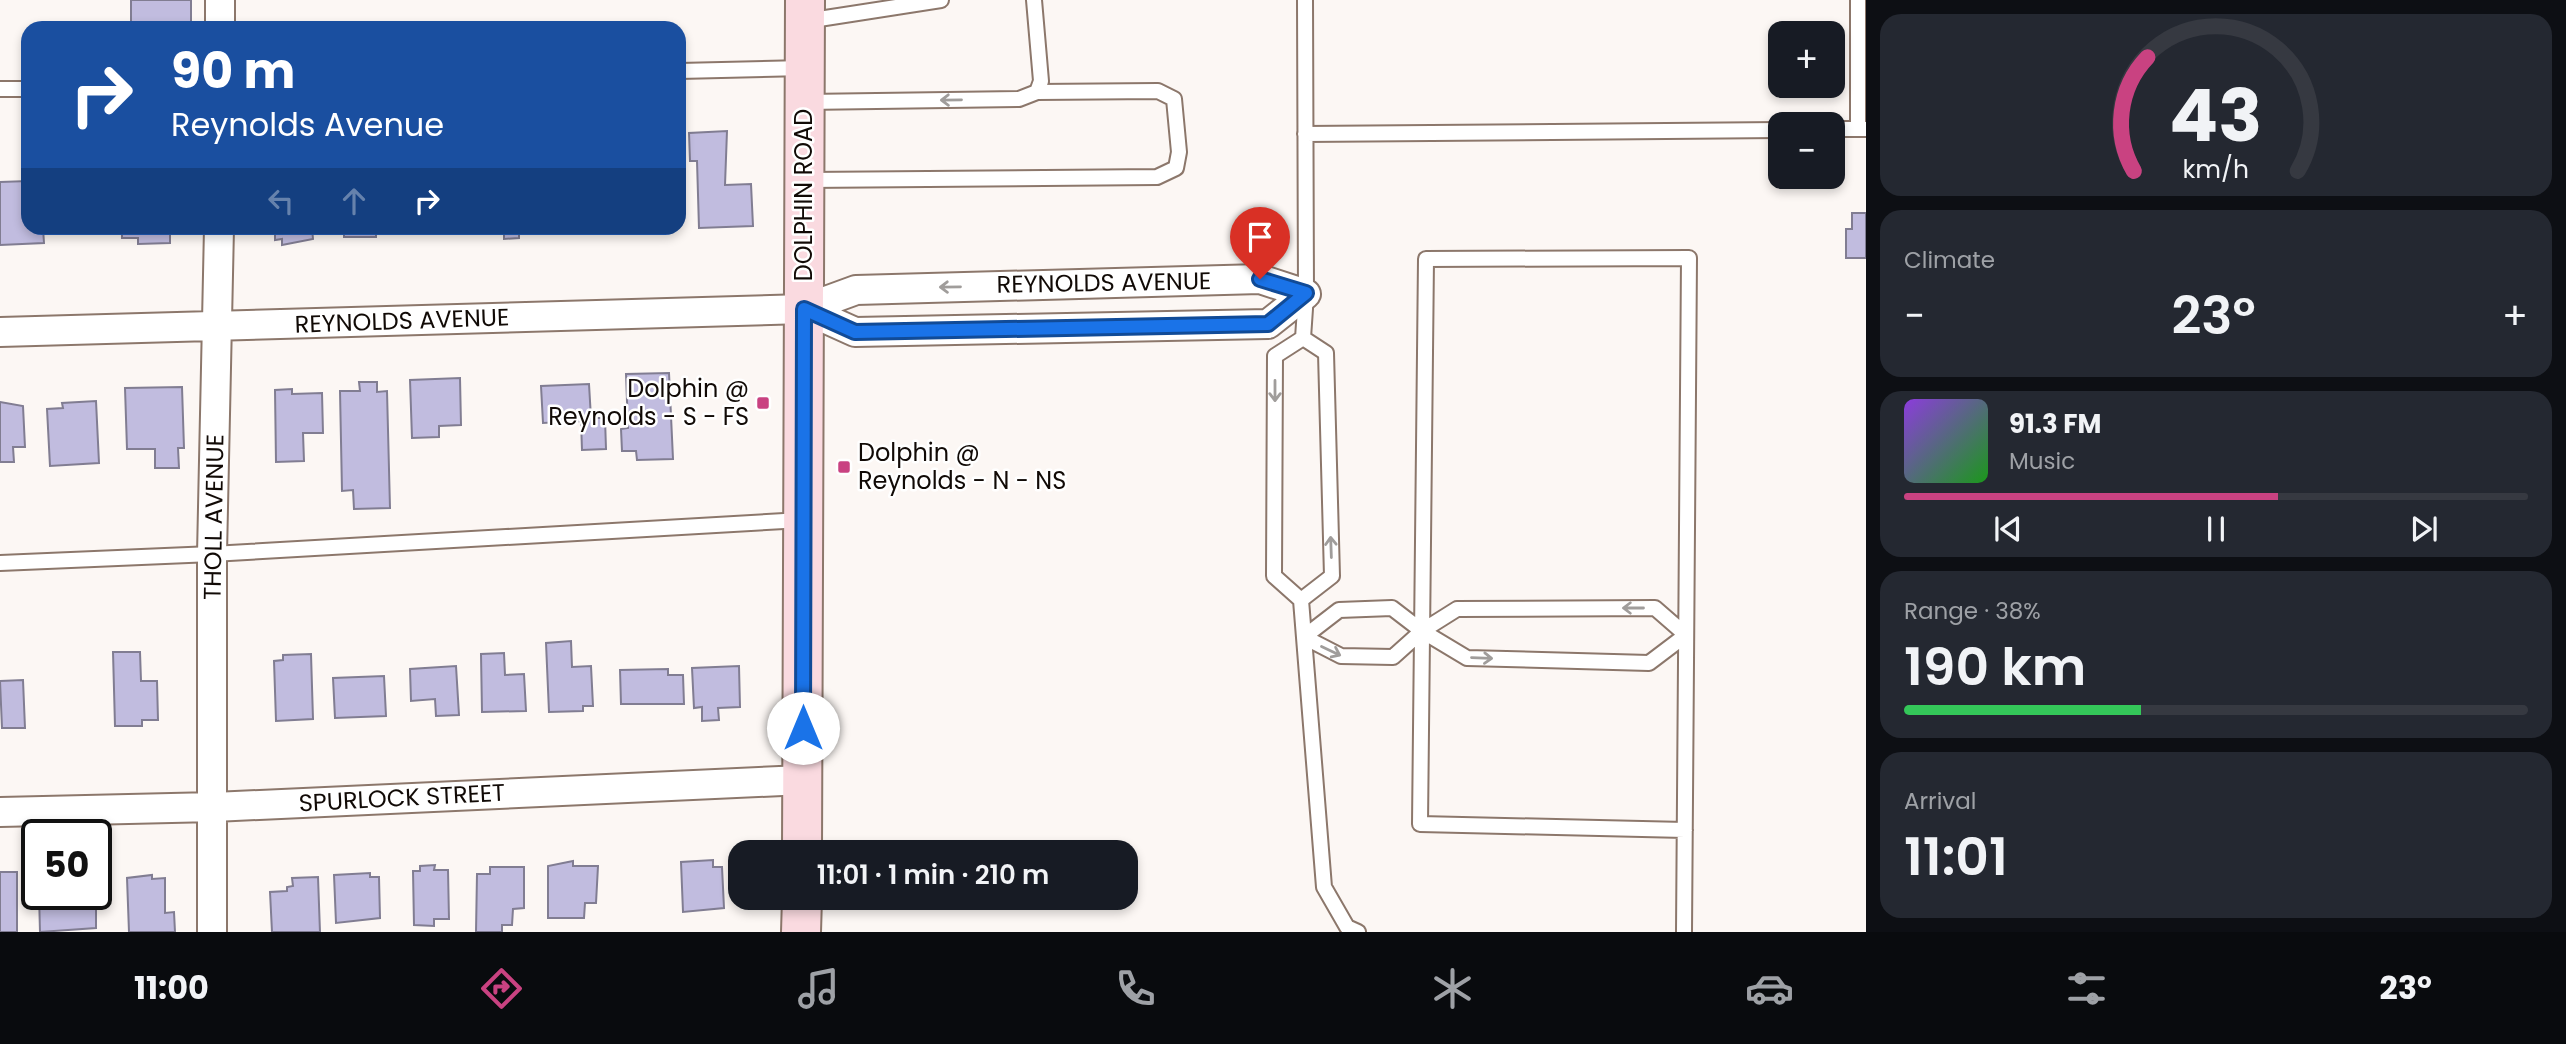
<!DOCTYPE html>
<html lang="en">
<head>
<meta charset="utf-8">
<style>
	body { margin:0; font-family:Poppins,sans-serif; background:#242831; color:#f1f3f6; height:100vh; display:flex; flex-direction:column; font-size:26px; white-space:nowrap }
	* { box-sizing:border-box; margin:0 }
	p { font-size:23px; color:#9ea1a6 }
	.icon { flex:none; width:38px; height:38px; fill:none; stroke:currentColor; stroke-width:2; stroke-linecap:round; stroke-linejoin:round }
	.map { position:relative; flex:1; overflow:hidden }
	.panel { display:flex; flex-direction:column; gap:14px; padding:14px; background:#0d0f14; width:700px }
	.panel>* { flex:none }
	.top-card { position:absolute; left:21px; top:21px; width:665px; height:214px; border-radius:21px; box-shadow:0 4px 10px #0003; background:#1a4fa0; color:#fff; overflow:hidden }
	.fabs { position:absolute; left:1768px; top:21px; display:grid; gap:14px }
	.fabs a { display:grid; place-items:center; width:77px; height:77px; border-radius:14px; background:#171b24; box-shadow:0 4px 10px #0003; font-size:35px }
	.speed { position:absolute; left:21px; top:819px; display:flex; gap:14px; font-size:35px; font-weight:700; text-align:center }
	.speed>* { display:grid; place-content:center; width:91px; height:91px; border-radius:50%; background:#171b24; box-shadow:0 4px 10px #0003; line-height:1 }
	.speed .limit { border:4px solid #111; border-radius:10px; background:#fff; color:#111 }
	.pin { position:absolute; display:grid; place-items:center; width:60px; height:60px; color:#fff; margin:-72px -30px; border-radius:50% 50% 50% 0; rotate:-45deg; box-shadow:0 0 7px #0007 }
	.pin .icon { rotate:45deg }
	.me { position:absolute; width:77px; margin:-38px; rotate:0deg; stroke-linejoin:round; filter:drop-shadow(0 0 5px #0008) }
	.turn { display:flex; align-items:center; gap:24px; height:147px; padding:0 35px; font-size:32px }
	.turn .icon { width:91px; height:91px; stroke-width:2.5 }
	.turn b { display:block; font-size:49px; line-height:60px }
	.lanes { display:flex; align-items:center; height:66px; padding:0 35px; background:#0003; justify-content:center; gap:35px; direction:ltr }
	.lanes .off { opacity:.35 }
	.big { font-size:52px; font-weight:600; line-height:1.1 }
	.panel .widget { flex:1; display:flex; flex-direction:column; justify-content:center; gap:10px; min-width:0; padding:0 24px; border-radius:21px; background:#242831 }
	.panel .dial { align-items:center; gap:0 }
	.dial svg { height:182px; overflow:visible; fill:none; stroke:#363941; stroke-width:7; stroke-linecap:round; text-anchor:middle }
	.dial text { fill:#f1f3f6; stroke:none }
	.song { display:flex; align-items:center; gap:21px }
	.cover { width:84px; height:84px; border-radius:10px; background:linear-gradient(135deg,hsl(270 70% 55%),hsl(120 70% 35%)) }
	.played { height:7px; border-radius:4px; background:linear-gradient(90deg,#c94281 60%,#363941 60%) }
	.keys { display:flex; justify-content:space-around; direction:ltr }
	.heat { display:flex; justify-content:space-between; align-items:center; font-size:38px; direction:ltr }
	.charge { height:10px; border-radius:5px; background:linear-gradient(90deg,#34c759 38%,#363941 0) }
	.trip { position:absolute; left:728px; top:840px; width:410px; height:70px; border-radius:21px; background:#171b24; box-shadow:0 4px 10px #0003; font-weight:600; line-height:70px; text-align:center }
	.tabs { display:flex; height:112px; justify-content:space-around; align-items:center; background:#090b0e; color:#9ea1a6 }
	.tabs .icon { width:49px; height:49px }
	.tabs .active { color:#c94281 }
	.tabs b { font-size:32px; color:#f1f3f6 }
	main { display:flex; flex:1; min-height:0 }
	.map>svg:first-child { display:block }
	.building { fill:#c1bcdf; stroke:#817d92; stroke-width:2 }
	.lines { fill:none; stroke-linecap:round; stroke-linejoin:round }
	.service-casing { stroke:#8c776b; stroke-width:18 }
	.minor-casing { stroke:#8c776b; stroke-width:32 }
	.secondary-casing { stroke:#8c776b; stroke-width:42 }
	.service { stroke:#fff; stroke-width:14 }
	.minor { stroke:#fff; stroke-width:28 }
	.secondary { stroke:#fadae0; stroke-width:38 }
	.oneway { stroke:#a09d9b }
	.route-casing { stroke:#114b97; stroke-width:18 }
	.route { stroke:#1a73e8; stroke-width:12 }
	.poi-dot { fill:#c94281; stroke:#fff; stroke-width:2.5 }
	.labels { text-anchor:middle; stroke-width:5; stroke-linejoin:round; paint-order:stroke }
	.street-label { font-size:24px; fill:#110a06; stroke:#fff }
	.poi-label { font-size:24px; fill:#110a06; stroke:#fff; text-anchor:end }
</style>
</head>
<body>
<main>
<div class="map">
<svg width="1866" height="932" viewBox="0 0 1866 932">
	<rect width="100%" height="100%" fill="#fcf7f4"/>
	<!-- building -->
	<path class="building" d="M131 0H191V28H131Z
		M727 131 725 185 751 184 753 226 699 228 697 161H690L689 133Z
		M28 181V228H43L44 243 0 245V182Z
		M1852 213H1866V258H1846V229H1852Z
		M122 228H170V243L138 244V238H122Z
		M275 228H312L313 239 282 245V239L275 240Z
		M344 228H388V231L376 232V237H344Z
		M414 228H461V232L429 234V230Z
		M498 228H534V230L519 231V238L504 239V231L498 232Z
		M669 373 673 459 637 460 636 451H622L621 429 628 428 626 374Z
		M460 378 461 425 439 426V437L412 438 410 380Z
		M359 382H377V392L387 391 390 508 354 509 353 490 342 491 340 391H360Z
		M589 384 591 418H605L606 449 582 450 581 421 543 423 541 386Z
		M182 387 184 448H178L179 468H155V449H127L125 388Z
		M292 389V394L322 393 323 433H303L304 461 276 462 275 390Z
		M96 401 99 463 50 466 47 409 63 408 62 403Z
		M0 402 23 406 25 447H13L14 462H0Z
		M571 641 572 667 591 666 593 706H583V711L549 712 546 643Z
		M113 652H140L141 681H157L158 720H142V726H115Z
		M504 653 505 675 524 674 526 711 482 712 481 654Z
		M311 654 313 719 276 721 274 661 283 660V655Z
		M456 666 459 715 436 716 435 699 411 701 410 669Z
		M739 666 740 707 718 708 719 720 702 721V707L694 708 692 668Z
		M668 669V675H683L684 704H621L620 670Z
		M384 676 386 716 335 718 333 678Z
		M23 680 25 728H2L0 681Z
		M713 860V867H722L724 908 683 912 681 862Z
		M573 861V866H598L596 903H585L584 918H548V866Z
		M435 865 434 870H448L449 919H434V926L414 925 413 871H420V866Z
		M490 867H524V908L513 909 512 925H502V932H476L477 874H490Z
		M0 872H17V932H0Z
		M370 873V877H379L380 918 336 923 334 875Z
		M152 875V879L165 878V913L174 912 175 932H129L127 878Z
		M318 877 320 932H272L270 892 287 891V887L293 886 292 878Z
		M39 894H89V906H96V928L40 932Z"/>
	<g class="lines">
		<!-- service casing -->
		<g class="service-casing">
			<path id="service" d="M806 21 941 0
				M679 71 804 68
				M0 89H28
				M806 102 1019 99 1037 92 1041 81 1034 0
				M1832 129H1866
				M1858 129V0
				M1305 134 1780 130
				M807 180 1157 177 1176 168 1179 152 1174 99 1158 91 1037 92
				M1303 338 1275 356 1274 576 1301 600 1324 887 1347 927 1358 932
				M1303 338 1306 294 1305 0
				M0 563 212 554 802 520
				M1301 600 1332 576 1326 353 1303 338
				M1422 631 1392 608 1339 610 1304 637 1341 656 1393 657 1422 631 1457 609 1655 608 1686 635 1649 663 1467 658 1422 631
				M1684 932 1689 258 1426 259 1420 824 1685 830"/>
		</g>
		<!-- minor casing -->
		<g class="minor-casing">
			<path id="minor" d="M220 28V0
				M0 332 804 309 856 290 1260 279 1306 294 1268 324 855 332 804 309
				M0 812 214 807 803 780
				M212 932V554L219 228"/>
		</g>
		<!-- secondary casing -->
		<g class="secondary-casing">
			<path id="secondary" d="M802 852 805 0
				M801 932 802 898"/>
		</g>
		<!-- service -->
		<use href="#service" class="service"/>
		<!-- minor -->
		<use href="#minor" class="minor"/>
		<!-- secondary -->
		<use href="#secondary" class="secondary"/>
	</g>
	<!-- one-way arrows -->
	<defs><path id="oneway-shaft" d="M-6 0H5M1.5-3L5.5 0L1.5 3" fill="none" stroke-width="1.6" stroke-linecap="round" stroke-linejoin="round" transform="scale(1.75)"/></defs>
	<g class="oneway">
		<use href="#oneway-shaft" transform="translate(951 100) rotate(179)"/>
		<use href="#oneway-shaft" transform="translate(950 287) rotate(179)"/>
		<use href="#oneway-shaft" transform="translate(1275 391) rotate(90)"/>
		<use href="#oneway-shaft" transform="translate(1331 547) rotate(-92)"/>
		<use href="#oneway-shaft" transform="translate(1633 608) rotate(180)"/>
		<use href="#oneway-shaft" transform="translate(1331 651) rotate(25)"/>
		<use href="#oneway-shaft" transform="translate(1482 658) rotate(2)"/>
	</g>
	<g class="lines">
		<!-- route casing -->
		<g class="route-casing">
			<path id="route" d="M803 728 804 309 855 332 1268 324 1306 293 1260 279"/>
		</g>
		<!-- route -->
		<use href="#route" class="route"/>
	</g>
	<!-- markers -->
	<g class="poi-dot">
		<rect x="756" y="396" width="14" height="14" rx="3.5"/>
		<rect x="837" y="460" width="14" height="14" rx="3.5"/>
	</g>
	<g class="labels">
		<!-- street labels -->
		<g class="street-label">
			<text transform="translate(804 195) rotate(-90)" y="8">DOLPHIN ROAD</text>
			<text transform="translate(1104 283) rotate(-1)" y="8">REYNOLDS AVENUE</text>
			<text transform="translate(402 321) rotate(-2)" y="8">REYNOLDS AVENUE</text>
			<text transform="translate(214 517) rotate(-89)" y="8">THOLL AVENUE</text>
			<text transform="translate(402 798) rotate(-3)" y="8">SPURLOCK STREET</text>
		</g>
		<!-- poi labels -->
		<g class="poi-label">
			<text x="749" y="397">Dolphin @<tspan x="749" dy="28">Reynolds - S - FS</tspan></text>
			<text x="858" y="461" text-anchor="start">Dolphin @<tspan x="858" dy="28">Reynolds - N - NS</tspan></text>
		</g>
	</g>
</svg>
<div class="fabs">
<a>+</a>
<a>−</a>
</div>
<div class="speed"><div class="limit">50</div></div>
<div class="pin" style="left:1260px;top:279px;background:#d93025"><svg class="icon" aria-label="arrive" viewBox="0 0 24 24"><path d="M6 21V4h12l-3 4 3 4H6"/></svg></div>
<svg class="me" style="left:803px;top:728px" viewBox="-20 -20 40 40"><circle r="19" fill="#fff"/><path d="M0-13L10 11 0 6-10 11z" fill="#1a73e8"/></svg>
<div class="trip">11:01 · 1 min · 210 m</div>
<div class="top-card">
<div class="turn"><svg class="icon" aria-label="right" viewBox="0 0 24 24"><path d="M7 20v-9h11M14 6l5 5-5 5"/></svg><div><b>90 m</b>Reynolds Avenue</div></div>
<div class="lanes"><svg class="icon off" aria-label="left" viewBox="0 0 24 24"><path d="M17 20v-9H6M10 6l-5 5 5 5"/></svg><svg class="icon off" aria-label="ahead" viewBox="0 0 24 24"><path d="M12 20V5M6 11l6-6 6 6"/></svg><svg class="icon" aria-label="right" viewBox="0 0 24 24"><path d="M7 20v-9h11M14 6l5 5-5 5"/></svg></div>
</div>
</div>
<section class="panel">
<div class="widget dial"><svg viewBox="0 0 100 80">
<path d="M14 69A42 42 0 1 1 86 69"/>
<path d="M14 69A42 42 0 0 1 20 19" stroke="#c94281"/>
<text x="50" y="56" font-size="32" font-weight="700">43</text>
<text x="50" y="72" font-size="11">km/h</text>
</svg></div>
<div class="widget"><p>Climate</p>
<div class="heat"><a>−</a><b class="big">23°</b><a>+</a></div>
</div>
<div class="widget">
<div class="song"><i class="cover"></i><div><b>91.3 FM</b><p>Music</p></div></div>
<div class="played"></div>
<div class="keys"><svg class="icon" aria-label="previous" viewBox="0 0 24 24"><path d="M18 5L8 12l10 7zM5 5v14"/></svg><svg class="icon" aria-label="pause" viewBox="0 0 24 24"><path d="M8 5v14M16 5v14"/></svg><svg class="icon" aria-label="next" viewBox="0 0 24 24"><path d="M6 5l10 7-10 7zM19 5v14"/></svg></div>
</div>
<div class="widget"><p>Range · 38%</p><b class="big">190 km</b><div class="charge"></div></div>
<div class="widget"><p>Arrival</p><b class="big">11:01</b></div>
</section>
</main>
<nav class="tabs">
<b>11:00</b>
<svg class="icon active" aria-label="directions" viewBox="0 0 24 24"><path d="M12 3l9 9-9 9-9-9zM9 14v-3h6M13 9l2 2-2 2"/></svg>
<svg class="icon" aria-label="music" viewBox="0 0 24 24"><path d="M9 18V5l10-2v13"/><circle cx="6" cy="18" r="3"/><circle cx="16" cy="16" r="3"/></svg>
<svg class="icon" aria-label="phone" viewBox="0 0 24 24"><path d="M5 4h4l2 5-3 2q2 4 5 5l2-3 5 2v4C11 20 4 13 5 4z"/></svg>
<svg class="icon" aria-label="climate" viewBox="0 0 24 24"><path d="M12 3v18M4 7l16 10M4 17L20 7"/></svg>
<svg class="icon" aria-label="car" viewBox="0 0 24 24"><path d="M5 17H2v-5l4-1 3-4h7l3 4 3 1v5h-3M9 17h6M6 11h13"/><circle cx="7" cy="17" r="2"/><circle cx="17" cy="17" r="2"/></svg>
<svg class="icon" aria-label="filters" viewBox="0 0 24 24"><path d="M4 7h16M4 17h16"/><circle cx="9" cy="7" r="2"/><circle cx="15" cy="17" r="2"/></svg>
<b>23°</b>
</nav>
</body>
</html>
